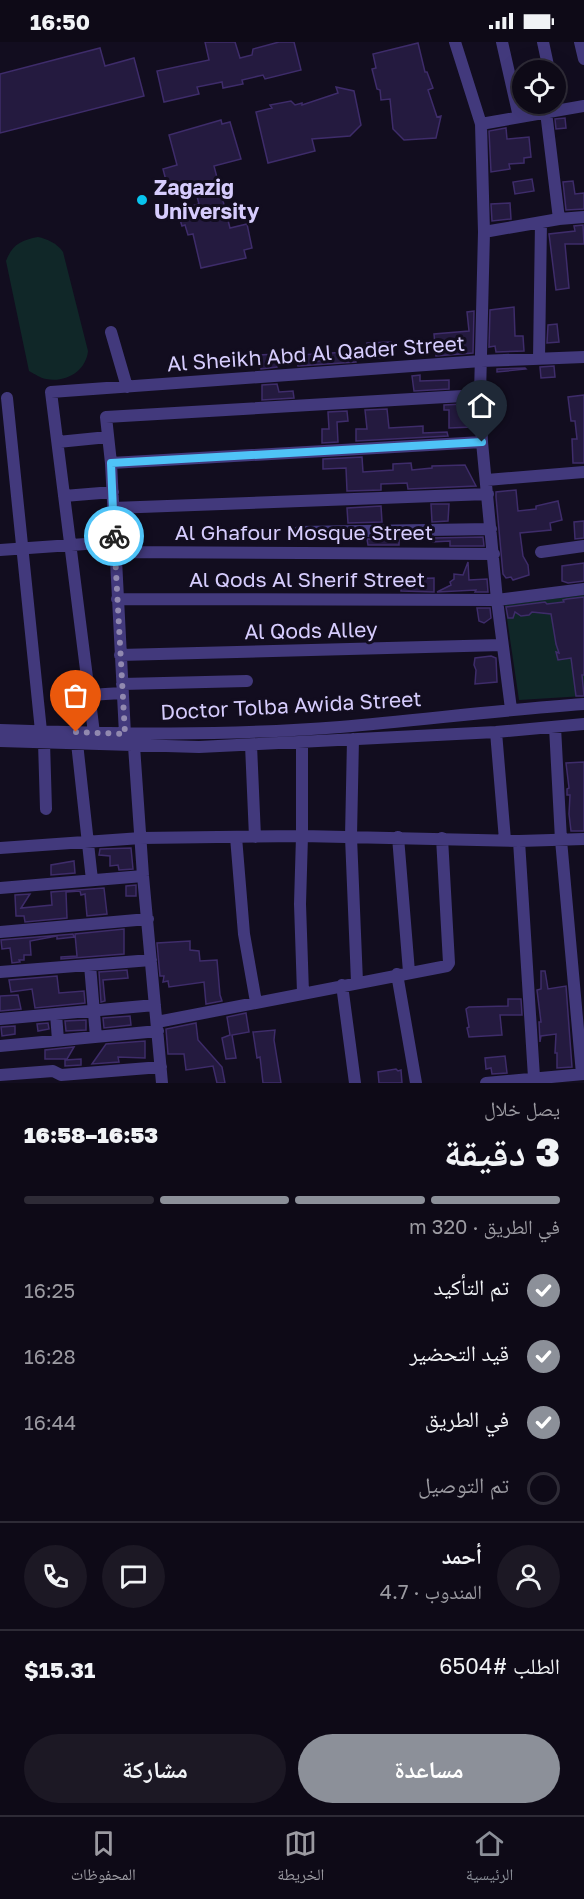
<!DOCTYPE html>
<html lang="ar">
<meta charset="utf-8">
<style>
body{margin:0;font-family:"Golos Text","Noto Naskh Arabic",sans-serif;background:#1c1824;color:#f1f3f6;direction:rtl;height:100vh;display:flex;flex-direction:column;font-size:22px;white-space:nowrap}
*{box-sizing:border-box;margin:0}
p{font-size:20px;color:#9b9aa1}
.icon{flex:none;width:33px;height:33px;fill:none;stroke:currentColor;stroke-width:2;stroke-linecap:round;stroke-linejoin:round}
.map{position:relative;height:1041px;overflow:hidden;direction:ltr}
.side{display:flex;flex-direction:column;background:#0e0a17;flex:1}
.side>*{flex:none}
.fabs{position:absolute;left:512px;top:18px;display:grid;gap:12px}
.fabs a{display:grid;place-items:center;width:54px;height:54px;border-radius:50%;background:#0e0a17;box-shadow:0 6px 24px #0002,0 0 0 2px #2e2b36;font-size:30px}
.pin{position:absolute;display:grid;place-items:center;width:51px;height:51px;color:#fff;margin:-62px -26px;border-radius:50% 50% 50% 0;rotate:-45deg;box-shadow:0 0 6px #0007}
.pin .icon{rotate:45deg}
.courier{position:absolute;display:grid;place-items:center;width:60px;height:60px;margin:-30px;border:4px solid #4fc3f7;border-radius:50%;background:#fff;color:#222;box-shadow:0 2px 8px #0007}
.summary em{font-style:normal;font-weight:800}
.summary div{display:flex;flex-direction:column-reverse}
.summary{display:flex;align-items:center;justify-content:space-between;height:102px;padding:0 24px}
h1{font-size:39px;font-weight:800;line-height:45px}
.bar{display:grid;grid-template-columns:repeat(4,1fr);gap:9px 6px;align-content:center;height:72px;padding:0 24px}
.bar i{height:8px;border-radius:4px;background:#2e2b36}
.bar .selected{background:#8c9099}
.bar p{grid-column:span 4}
.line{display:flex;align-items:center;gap:15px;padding:0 24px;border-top:2px solid #2e2b36}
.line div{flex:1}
.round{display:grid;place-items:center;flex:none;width:63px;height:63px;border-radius:32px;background:#1c1824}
ol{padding:0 24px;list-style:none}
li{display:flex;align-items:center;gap:18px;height:66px}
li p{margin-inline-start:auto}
li .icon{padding:6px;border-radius:50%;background:#8c9099;color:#fff;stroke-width:4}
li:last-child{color:#9b9aa1}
li i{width:33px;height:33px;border:3px solid #2e2b36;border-radius:50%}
.button{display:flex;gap:12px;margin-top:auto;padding:12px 24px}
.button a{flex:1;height:69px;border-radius:36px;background:#8c9099;color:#fff;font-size:24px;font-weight:800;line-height:69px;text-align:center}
.button a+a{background:#1c1824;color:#f1f3f6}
.status{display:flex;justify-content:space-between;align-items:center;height:42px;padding:0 30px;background:#0e0a17;direction:ltr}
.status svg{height:16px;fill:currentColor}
.tabs{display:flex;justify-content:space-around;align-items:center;height:84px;border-top:2px solid #2e2b36;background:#0e0a17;font-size:16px;color:#9b9aa1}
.tabs a{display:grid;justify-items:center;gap:3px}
.tabs .selected{color:#8c9099}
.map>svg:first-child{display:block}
.green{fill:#102728}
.building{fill:#241a3f;stroke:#3e2c6a;stroke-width:1.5}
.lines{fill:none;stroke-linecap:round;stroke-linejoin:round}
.minor{stroke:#42397c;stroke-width:12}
.done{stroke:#9189af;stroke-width:6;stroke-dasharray:0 10.8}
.route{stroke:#4fc3f7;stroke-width:8}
.poi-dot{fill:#08c4ee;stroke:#120d1f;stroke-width:2}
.labels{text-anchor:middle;stroke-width:6;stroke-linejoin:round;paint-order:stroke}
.poi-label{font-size:21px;font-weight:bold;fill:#d6ccfd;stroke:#120d1f;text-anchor:start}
.street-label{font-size:21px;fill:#d6ccfd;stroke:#120d1f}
</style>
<div class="status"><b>16:50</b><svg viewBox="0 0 49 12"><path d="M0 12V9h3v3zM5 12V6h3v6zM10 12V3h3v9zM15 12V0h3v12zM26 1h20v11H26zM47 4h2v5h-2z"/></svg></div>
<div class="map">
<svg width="584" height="1041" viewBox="0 0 584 1041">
<rect width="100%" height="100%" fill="#120d1f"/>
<path class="green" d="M38 195C47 197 57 201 63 210L88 309C86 329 66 341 46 337 40 336 35 332 29 329L6 219C12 203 21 198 38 195Z
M584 553V654L519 658 505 563Z"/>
<path class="building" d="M205 0H235L240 16 252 13 253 7 279 0H294L301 28 265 37 263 33 242 38 243 42 223 46 222 40 197 45 199 52 164 60 157 29 209 18Z
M418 1 425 30H427L433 46 428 48 437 75 441 74 436 96 404 98 393 87 390 57 381 58 380 48 377 47 372 27 376 26 373 12Z
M100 6 105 24 134 16 144 54 0 91V32Z
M336 45 354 49 361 83 350 94 312 97 315 109 268 121 256 70 272 66 270 63 291 59 295 63 302 61V63L338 51Z
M565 76 566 86 556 87 555 77Z
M221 78 222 82 230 80 241 117 214 124 230 186 247 182 252 206 244 208 246 216 201 226 193 192 188 193 185 183 182 184 177 168 199 162 194 143 169 150 163 127 177 123 169 93Z
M506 86 507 97 529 95 531 115 524 116V121L509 122 510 127 491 130 489 89Z
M532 137 534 149 515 152 513 140Z
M573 139 575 152 584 151V167L566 168 563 140Z
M510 161 511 177 492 179 491 162Z
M583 183 584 202H565L569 246 556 248 549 192 575 189 574 184Z
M514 265 515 294H523L524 309 496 310 495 304 489 305 490 268Z
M474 269 473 311 436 314 434 292 469 289 467 270Z
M557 282 559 300 547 301 548 283Z
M391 300 392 315 356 317V320L298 324 296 314 312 312 313 320 332 317 331 311 367 309V301Z
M276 312 277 325 261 327 260 313Z
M554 324 555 335 541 336 540 325Z
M525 326 526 327 497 330V327Z
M420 333V339L449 338V347L414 349 412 334Z
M277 342 279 350 293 349 294 356 262 358V343Z
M584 353V421H573L572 397H577L575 379H571L568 355Z
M464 362V364H472L473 385 449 386V368H444V363Z
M387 367 389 386 423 384V391L447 390 448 394 356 399V387H367L365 368Z
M347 369 348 379 337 380 338 400 322 401V387H329L328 370Z
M362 415 363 430 393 428V422L411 421 412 428 432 426V424L465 423 476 444 408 447 407 441 381 442V448L347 449 346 426 323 427V417Z
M516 448 518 469 536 467V464L558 459 562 478 550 481 551 488 520 491 523 514 528 523 529 533 513 538 511 535 506 536 503 532 496 455V450Z
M431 462H449L448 479 432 480Z
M381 464 382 480 348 481 347 466Z
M584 479V496L575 497 574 480Z
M483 495 484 504H450V499L432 500V496Z
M367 497H399V503H368Z
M468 520 469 538 487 537 488 550H475L476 548 437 550 451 543 450 540 454 537V532L463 533Z
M584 521V539L568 541 562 539V524Z
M434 536V550L401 549V537Z
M584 555V633H582L584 654H576L571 616 558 618 556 610 559 611 556 602 551 572 532 570 529 573 521 574 515 570 513 576H508L506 565 545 560 547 562 564 560 563 558 567 557Z
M477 566H490L491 576 484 581 479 579Z
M491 614 496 616 497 640 475 642 476 628 474 623 475 616Z
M584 720V789H571L569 772 570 753H567V747L569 746 566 721Z
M131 806 133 827 119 828 118 823 110 824V814L99 813 100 807Z
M74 819 75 831 51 833V823Z
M136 843V854H126V844Z
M104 846 107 872 87 874 85 852 81 853 80 849 66 850 67 876 25 880 24 874H16L15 853 30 852 21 866 52 863 51 850Z
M124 887V912L61 917V915L77 914 75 892Z
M73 892 74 895 57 897V894L30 899 31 913H24V918H19L20 920 12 921 10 906 2 907 1 898Z
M190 899V908L199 909 200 919 217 918 220 953 222 959 206 962 204 940 169 945 168 939 163 940 164 934H160L157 901Z
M127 928 128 936 103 938 105 959 101 960 99 930Z
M541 929H545L548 947 566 944 572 1025 557 1026V1011H555L556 992 541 994 540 1000 539 980H541L537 948 541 947Z
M57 934 59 951 84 949 85 961 35 966 32 947 11 950 9 938Z
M18 953 21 967 0 969V954Z
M508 957H521L522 973H500L502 993 469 995 467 986 469 985 466 967 469 965 508 964Z
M246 971 249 990 232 993 236 1016 226 1017 222 996 230 993 227 975Z
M130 974 131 983 104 986 103 976Z
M86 978V988L66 989 65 979Z
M48 981 49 987 38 989 37 982Z
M196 981 198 998 222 1025 225 1041H217L213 1024 186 1028 184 1012H168L166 987Z
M15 984V992L2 994 1 985Z
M275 988 274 998 281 1041H263L260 1015 257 1016 253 990Z
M145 999V1016L118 1015 119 1020 92 1022 106 1002Z
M74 1005 67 1017H45V1008Z
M505 1014 507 1031 492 1032 491 1026 486 1027 485 1016Z
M81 1017V1023L65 1024V1018Z
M396 1027 398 1029 401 1028 402 1041H379L378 1030Z"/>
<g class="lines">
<path class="minor" d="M455 0 481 82 484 190 480 353 482 400 497 558 511 667
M502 0 519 75
M543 0 549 28
M580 0 584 17
M546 70 559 177
M481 82 584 64
M484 190 559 177 584 175
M111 290 127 345
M539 317 541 180
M7 356 41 689
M58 400 108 395
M111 421 482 400
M487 438 584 430
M64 454 113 450
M113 466 488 452
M299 490 491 487
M0 508 114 500
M115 510 494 512
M541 510 584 504
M117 557 497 558 584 547
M120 613 502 603
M122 642 247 639
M89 653 122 651
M555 685 561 798 582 1032
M0 688C113 692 227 694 340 685 421 678 502 668 584 662
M496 690 505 798
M94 691 51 350 481 319 584 315
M125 692 111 421 106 375 480 353
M353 697 351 795 357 940
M0 699 199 705 496 690 584 682
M44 700 46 767
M302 700V794L300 862 303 951
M77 701 92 838
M251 703 255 795
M134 704 143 834 162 1041
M236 795 244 892 256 960
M398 795 409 930
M519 799 534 1035
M0 806 141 796 302 794 519 799 584 797
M0 846 143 834
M0 890 148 877
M90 923 96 995
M0 930 151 918
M397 932 416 1041
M342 943 355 1041
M56 972 58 998
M0 977 155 963
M157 980 447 924 449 921 442 796
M0 1004 158 989
M0 1033 53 1029 61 1033 161 1025
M486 1041 584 1032"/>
</g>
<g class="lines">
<path class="done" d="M76 690 125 692 114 494"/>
<path class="route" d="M114 494 111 421 482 400"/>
</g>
<circle class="poi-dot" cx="142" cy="158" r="6"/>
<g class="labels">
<g class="poi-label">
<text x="154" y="153">Zagazig<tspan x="154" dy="24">University</tspan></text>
</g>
<g class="street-label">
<text transform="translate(316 312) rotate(-4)" y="7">Al Sheikh Abd Al Qader Street</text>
<text x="304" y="498">Al Ghafour Mosque Street</text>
<text x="307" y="545">Al Qods Al Sherif Street</text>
<text transform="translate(311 589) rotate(-1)" y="7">Al Qods Alley</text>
<text transform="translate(291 664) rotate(-3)" y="7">Doctor Tolba Awida Street</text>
</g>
</g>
</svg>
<div class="fabs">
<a><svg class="icon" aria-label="locate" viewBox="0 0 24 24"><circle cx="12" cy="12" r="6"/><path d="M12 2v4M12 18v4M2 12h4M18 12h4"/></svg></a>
</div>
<div class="pin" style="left:76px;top:690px;background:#ea580c"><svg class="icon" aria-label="bag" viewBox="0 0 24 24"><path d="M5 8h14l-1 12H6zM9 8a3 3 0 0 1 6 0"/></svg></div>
<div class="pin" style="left:482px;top:400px;background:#1f2937"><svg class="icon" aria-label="home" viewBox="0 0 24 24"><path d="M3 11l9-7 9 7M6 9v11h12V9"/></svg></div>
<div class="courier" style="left:114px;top:494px"><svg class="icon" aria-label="bike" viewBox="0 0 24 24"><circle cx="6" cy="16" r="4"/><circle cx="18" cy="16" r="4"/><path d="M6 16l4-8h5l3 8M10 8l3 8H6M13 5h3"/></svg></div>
</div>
<section class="side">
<div class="summary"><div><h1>3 دقيقة</h1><p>يصل خلال</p></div><em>16:53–16:58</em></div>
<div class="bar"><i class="selected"></i><i class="selected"></i><i class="selected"></i><i></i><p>في الطريق · 320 m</p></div>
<ol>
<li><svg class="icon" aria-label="check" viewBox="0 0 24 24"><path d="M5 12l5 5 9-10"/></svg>تم التأكيد<p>16:25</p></li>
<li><svg class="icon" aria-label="check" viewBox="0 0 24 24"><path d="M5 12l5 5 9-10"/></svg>قيد التحضير<p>16:28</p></li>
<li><svg class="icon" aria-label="check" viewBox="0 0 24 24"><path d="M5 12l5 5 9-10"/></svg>في الطريق<p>16:44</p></li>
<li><i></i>تم التوصيل</li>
</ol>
<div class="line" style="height:108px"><a class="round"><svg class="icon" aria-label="person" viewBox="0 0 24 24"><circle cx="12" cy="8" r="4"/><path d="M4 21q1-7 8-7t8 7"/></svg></a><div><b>أحمد</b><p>المندوب · 4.7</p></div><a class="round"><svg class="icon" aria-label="chat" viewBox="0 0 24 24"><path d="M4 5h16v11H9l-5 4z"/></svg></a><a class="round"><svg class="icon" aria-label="phone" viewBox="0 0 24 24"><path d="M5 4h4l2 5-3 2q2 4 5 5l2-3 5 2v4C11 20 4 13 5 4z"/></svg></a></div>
<div class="line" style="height:78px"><div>الطلب #6504</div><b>$15.31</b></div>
<div class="button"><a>مساعدة</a><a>مشاركة</a></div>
</section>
<nav class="tabs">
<a class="selected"><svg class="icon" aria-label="home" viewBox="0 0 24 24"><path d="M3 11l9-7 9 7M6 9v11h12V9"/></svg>الرئيسية</a>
<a><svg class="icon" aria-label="map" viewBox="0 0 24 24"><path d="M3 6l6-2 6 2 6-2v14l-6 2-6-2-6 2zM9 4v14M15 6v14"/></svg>الخريطة</a>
<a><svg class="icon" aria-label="saved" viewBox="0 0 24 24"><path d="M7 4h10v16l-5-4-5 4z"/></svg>المحفوظات</a>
</nav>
